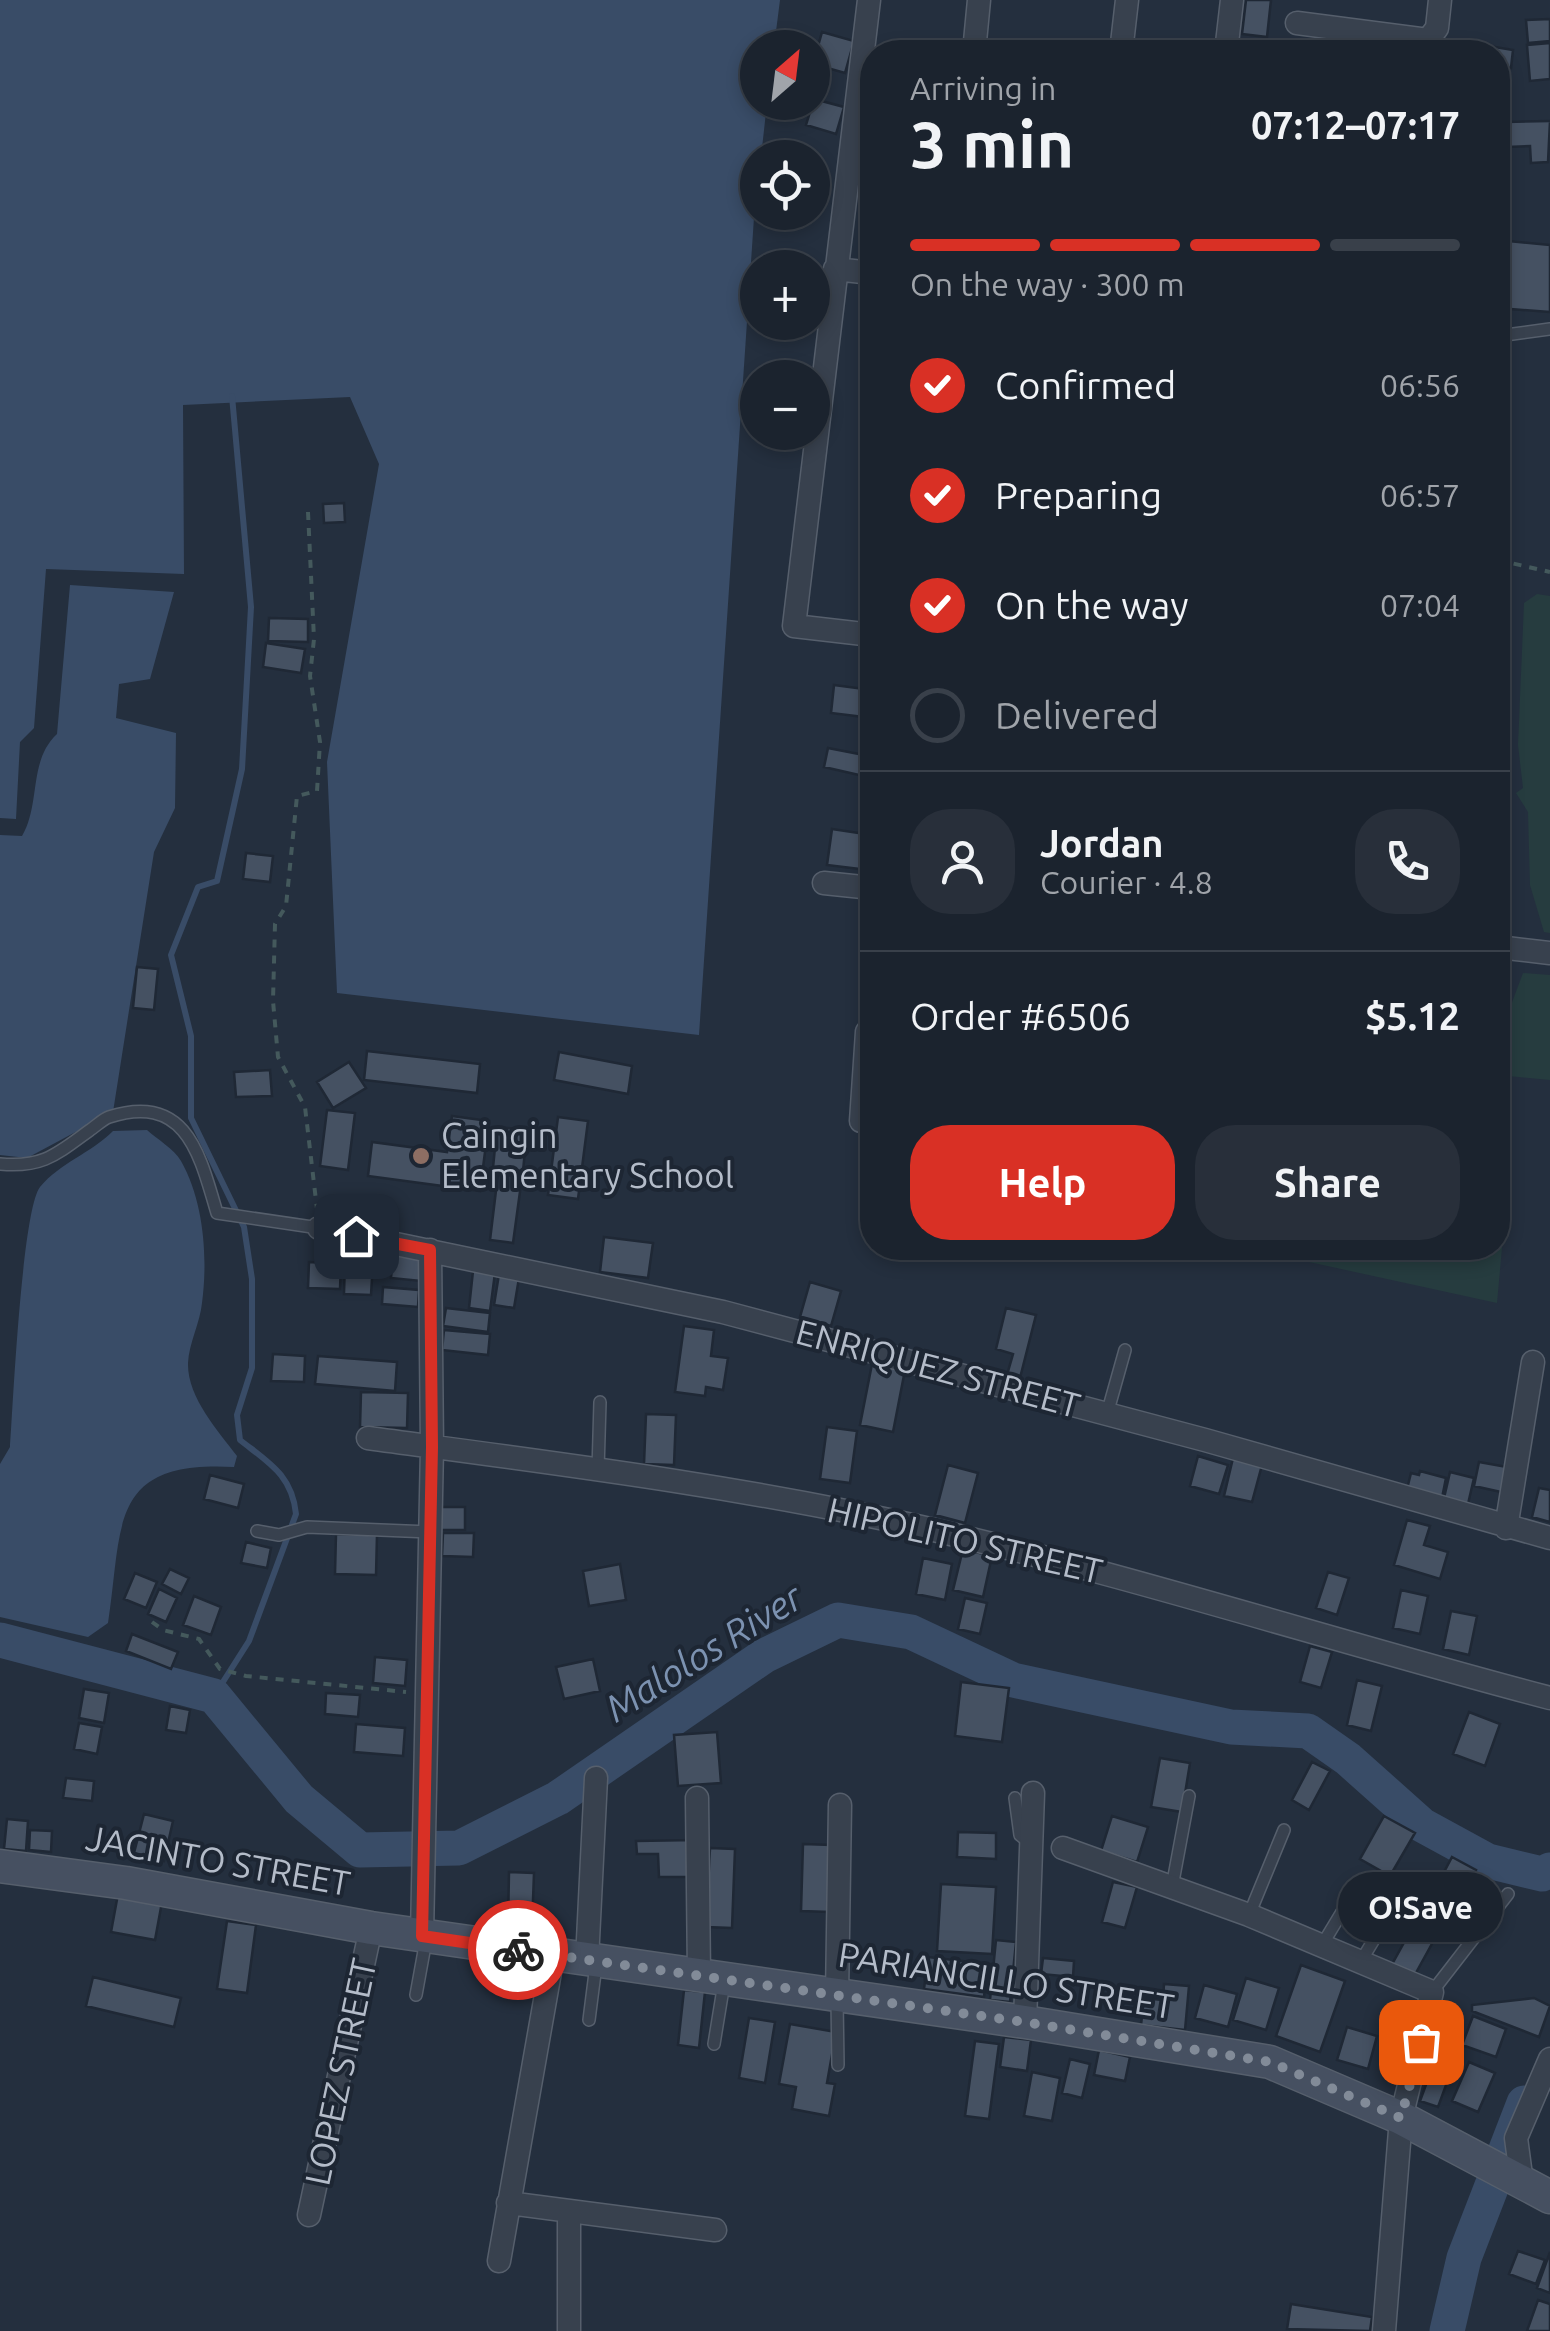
<!DOCTYPE html>
<meta charset="utf-8">
<style>
body{margin:0;font-family:Ubuntu,sans-serif;background:#282f3a;color:#f1f3f6;height:100vh;display:flex;flex-direction:column;font-size:38px;white-space:nowrap}
*{box-sizing:border-box;margin:0}
p{font-size:32px;color:#a0a4aa}
.icon{flex:none;width:55px;height:55px;fill:none;stroke:currentColor;stroke-width:2;stroke-linecap:round;stroke-linejoin:round}
.map{position:relative;flex:1;overflow:hidden}
.sheet{position:absolute;left:860px;top:40px;width:650px;height:1220px;display:flex;flex-direction:column;background:#1b232e;border-radius:40px;box-shadow:0 5px 15px #0003,0 0 0 2px #39404a}
.sheet>*{flex:none}
.needle{width:65px;rotate:28deg}
.fabs{position:absolute;left:740px;top:30px;display:grid;gap:20px}
.fabs a{display:grid;place-items:center;width:90px;height:90px;border-radius:50%;background:#1b232e;box-shadow:0 5px 15px #0003,0 0 0 2px #39404a;font-size:50px}
.pin{position:absolute;display:grid;place-items:center;width:85px;height:85px;color:#fff;margin:-42px;border-radius:20px;box-shadow:0 5px 15px #0006}
.courier{position:absolute;display:grid;place-items:center;width:100px;height:100px;margin:-50px;border:8px solid #d93025;border-radius:50%;background:#fff;color:#222;box-shadow:0 2px 12px #0007}
.bubble{position:absolute;height:70px;border-radius:35px;background:#1b232e;box-shadow:0 5px 15px #0003,0 0 0 2px #39404a;font-size:32px;font-weight:700;line-height:70px;text-align:center}
.headline em{font-style:normal;font-weight:700}
.headline div{display:flex;flex-direction:column-reverse}
.headline{display:flex;align-items:center;justify-content:space-between;height:170px;padding:0 50px}
h1{font-size:65px;font-weight:700;line-height:75px}
.bar{display:grid;grid-template-columns:repeat(4,1fr);gap:15px 10px;align-content:center;height:120px;padding:0 50px}
.bar i{height:12px;border-radius:8px;background:#39404a}
.bar .selected{background:#d93025}
.bar p{grid-column:span 4}
.line{display:flex;align-items:center;gap:25px;padding:0 50px;border-top:2px solid #39404a}
.line div{flex:1}
.round{display:grid;place-items:center;flex:none;width:105px;height:105px;border-radius:40px;background:#282f3a}
ol{padding:0 50px;list-style:none}
li{display:flex;align-items:center;gap:30px;height:110px}
li p{margin-inline-start:auto}
li .icon{padding:10px;border-radius:50%;background:#d93025;color:#fff;stroke-width:4}
li:last-child{color:#a0a4aa}
li i{width:55px;height:55px;border:5px solid #39404a;border-radius:50%}
.button{display:flex;gap:20px;margin-top:auto;padding:20px 50px}
.button a{flex:1;height:115px;border-radius:40px;background:#d93025;color:#fff;font-size:40px;font-weight:700;line-height:115px;text-align:center}
.button a+a{background:#282f3a;color:#f1f3f6}
.map>svg:first-child{display:block}
.green{fill:#263c3f}
.water{fill:#394c67}
.lines{fill:none;stroke-linecap:round;stroke-linejoin:round}
.stream{stroke:#394c67;stroke-width:6}
.river{stroke:#394c67;stroke-width:35}
.building{fill:#455162;stroke:#1f2835;stroke-width:2.5}
.service-casing{stroke:#565f6c;stroke-width:14}
.minor-casing{stroke:#565f6c;stroke-width:25}
.secondary-casing{stroke:#565f6c;stroke-width:35}
.path{stroke:#44595c;stroke-width:4;stroke-dasharray:8 8;stroke-linecap:butt}
.service{stroke:#38414e;stroke-width:11}
.minor{stroke:#38414e;stroke-width:22}
.secondary{stroke:#465061;stroke-width:32}
.done{stroke:#828b98;stroke-width:10;stroke-dasharray:0 18}
.route{stroke:#d93025;stroke-width:12}
.education-dot{fill:#8d6e63;stroke:#1d2633;stroke-width:4}
.labels{text-anchor:middle;stroke-width:8;stroke-linejoin:round;paint-order:stroke}
.poi-label{font-size:35px;fill:#b4bcc9;stroke:#1d2633;text-anchor:start}
.street-label{font-size:35px;fill:#b4bcc9;stroke:#1d2633}
.water-label{font-size:38px;font-style:italic;fill:#7c92b1;stroke:#1d2633}
</style>
<div class="map">
<svg width="1550" height="2331" viewBox="0 0 1550 2331">
<rect width="100%" height="100%" fill="#242f3e"/>
<path class="green" d="M1537 594 1550 596V933L1544 932 1530 885 1528 812 1516 793 1523 788 1518 745 1524 603Z
M1523 973 1550 975V1080L1508 1076V1013Z
M1498 1236 1503 1237 1497 1303 1245 1248H1498Z"/>
<path class="water" d="M0 0H780L774 47 758 48V102L767 103 761 157 758 158 699 1035 337 993 327 762 379 464 350 397 183 405 184 574 46 569 34 728 20 742 16 819 0 818Z
M70 585 174 592 150 679 119 684 116 718 176 733 175 808 154 852 113 1112 27 1158 0 1155V835L22 836C41 804 28 761 57 734Z
M147 1130C157 1139 174 1149 181 1161 204 1202 208 1257 202 1303 200 1323 189 1343 188 1363 187 1397 218 1431 237 1456L234 1467C108 1460 123 1525 108 1623L88 1637 0 1617V1464L10 1447C13 1405 22 1211 40 1187 60 1163 91 1153 113 1131Z"/>
<g class="lines">
<path class="stream" d="M214 1696 249 1641 296 1514C292 1475 269 1463 240 1440L237 1415 252 1368V1279L244 1227 191 1118V1036L171 955 198 887 217 881 242 769 251 607 232 396"/>
<path class="river" d="M0 1640 214 1696 299 1799 360 1850 459 1848 558 1798 764 1656 838 1620 911 1632 1013 1680 1231 1727 1308 1731 1348 1759 1422 1825 1488 1861 1542 1874 1550 1870
M1447 2331 1464 2258 1524 2103"/>
</g>
<path class="building" d="M1246 0H1271L1267 37 1242 34Z
M1550 19V41L1528 43 1526 20Z
M822 32 854 41 845 73 813 64Z
M1550 43V79L1530 81 1527 45Z
M1483 45 1513 50 1511 68 1498 66V52H1482Z
M814 99 844 107 836 134 806 125Z
M1550 121 1548 162 1531 163 1530 146 1507 147 1506 122Z
M1498 240 1550 245V312L1498 308Z
M344 503 345 522 324 523 323 504Z
M269 618 308 619V642L268 641Z
M266 643 305 649 301 673 263 667Z
M834 685 872 690V718L831 713Z
M828 748 864 755 859 775 824 767Z
M832 829 872 835 868 870 827 865Z
M246 853 273 856 270 882 243 879Z
M137 967 158 969 154 1010 133 1008Z
M367 1051 480 1064 477 1093 364 1080Z
M559 1052 632 1066 628 1094 554 1080Z
M349 1062 366 1088 333 1108 317 1082Z
M270 1070 272 1096 236 1097 234 1072Z
M327 1110 355 1113 348 1170 320 1166Z
M452 1116 489 1121 480 1191 368 1176 372 1142 447 1152Z
M558 1117 588 1121 578 1199 548 1195Z
M497 1127 527 1130 523 1171 493 1168Z
M498 1174 522 1177 513 1243 490 1240Z
M604 1237 653 1243 648 1278 600 1272Z
M393 1254 424 1257 421 1281 391 1278Z
M345 1260 373 1262 371 1295 344 1294Z
M309 1262 341 1264 340 1289 308 1288Z
M473 1271 495 1273 490 1311 469 1308Z
M499 1274 519 1278 514 1308 494 1305Z
M810 1282 841 1291 831 1326 800 1317Z
M383 1287 419 1290 418 1307 382 1304Z
M446 1308 490 1313 488 1332 443 1326Z
M1006 1308 1036 1315 1020 1378 1007 1375 1013 1354 996 1349Z
M684 1326 714 1330 711 1356 728 1358 723 1390 706 1387 705 1396 675 1392Z
M444 1330 490 1334 488 1355 442 1350Z
M273 1354 305 1356 304 1382 271 1381Z
M318 1356 397 1362 395 1391 315 1384Z
M872 1364 905 1370 893 1432 860 1425Z
M361 1392 408 1393 407 1428 360 1427Z
M646 1414 676 1415 674 1465 644 1464Z
M827 1427 857 1431 850 1483 820 1479Z
M1198 1456 1228 1465 1219 1494 1190 1486Z
M1233 1458 1262 1465 1252 1502 1224 1496Z
M1479 1462 1507 1467 1501 1492 1474 1486Z
M948 1465 978 1473 965 1523 935 1515Z
M1420 1471 1446 1478 1442 1498 1407 1489 1411 1473 1419 1475Z
M1450 1472 1474 1478 1468 1504 1444 1498Z
M210 1475 244 1484 238 1508 204 1499Z
M1539 1488 1550 1490V1522L1532 1517Z
M441 1507H465V1530H441Z
M1407 1520 1430 1526 1424 1545 1448 1552 1440 1579 1394 1565Z
M443 1533H474L473 1557 442 1556Z
M336 1534 377 1535 376 1575 335 1574Z
M246 1542 271 1548 267 1568 241 1563Z
M963 1549 992 1556 983 1597 953 1590Z
M923 1558 952 1564 945 1600 916 1594Z
M620 1564 626 1600 589 1606 583 1571Z
M170 1569 189 1578 181 1594 162 1584Z
M1328 1572 1349 1578 1337 1615 1316 1608Z
M135 1573 157 1582 146 1608 124 1599Z
M159 1589 177 1598 166 1622 148 1614Z
M1401 1590 1428 1596 1420 1634 1393 1628Z
M194 1596 221 1607 211 1635 183 1625Z
M965 1598 987 1603 980 1634 958 1629Z
M1451 1611 1477 1616 1469 1655 1443 1649Z
M132 1634 178 1652 171 1669 126 1651Z
M1310 1646 1332 1652 1321 1688 1300 1682Z
M375 1657 407 1660 405 1686 373 1683Z
M593 1659 600 1691 564 1699 556 1667Z
M1357 1680 1382 1686 1371 1731 1347 1725Z
M961 1682 1009 1688 1002 1742 955 1736Z
M84 1689 109 1693 104 1723 79 1718Z
M326 1693 360 1695 358 1717 325 1714Z
M170 1706 190 1710 186 1733 166 1730Z
M1469 1712 1500 1724 1485 1766 1453 1754Z
M79 1723 102 1727 97 1754 74 1749Z
M356 1724 405 1728 403 1756 354 1752Z
M717 1732 721 1783 678 1786 674 1735Z
M1160 1758 1190 1763 1182 1812 1151 1807Z
M1312 1762 1330 1771 1309 1810 1292 1800Z
M66 1778 94 1781 92 1801 63 1798Z
M144 1814 173 1821 164 1861 134 1853Z
M1112 1816 1148 1827 1137 1862 1101 1851Z
M1384 1816 1415 1833 1390 1876 1360 1859Z
M7 1819 28 1821 26 1851 4 1849Z
M30 1830 52 1831 51 1852 29 1850Z
M958 1832 996 1833V1859L957 1857Z
M695 1840V1877H659L658 1854H637L636 1841Z
M803 1844 832 1845 830 1912 801 1911Z
M710 1848 735 1849 732 1928 706 1927Z
M1452 1857 1476 1870 1449 1921 1425 1908Z
M509 1872 534 1873 532 1927 508 1926Z
M1413 1878 1431 1888 1411 1926 1392 1916Z
M1113 1882 1137 1887 1125 1928 1102 1922Z
M941 1884 996 1887 992 1954 937 1951Z
M118 1894 162 1902 155 1940 111 1932Z
M1417 1919 1439 1931 1412 1980 1390 1968Z
M227 1921 256 1925 247 1993 217 1989Z
M996 1940 1016 1942 1010 2002 990 2000Z
M928 1957 988 1964 984 1997 924 1989Z
M1043 1958 1074 1961 1073 1977 1041 1974Z
M1301 1965 1345 1981 1320 2052 1276 2036Z
M93 1977 181 1998 174 2027 86 2006Z
M1246 1978 1279 1988 1266 2030 1233 2020Z
M1164 1984 1189 1986 1185 2030 1141 2025 1144 1998 1163 2000Z
M1204 1985 1237 1994 1228 2027 1195 2018Z
M684 1990 705 1992 699 2048 678 2045Z
M1534 1998 1550 2006 1539 2037 1472 2011V2005Z
M1473 2016 1506 2029 1496 2057 1462 2045Z
M749 2018 775 2022 765 2083 739 2078Z
M790 2024 836 2032 827 2083 835 2084 829 2116 792 2109 796 2087 779 2084Z
M1347 2027 1377 2036 1368 2069 1337 2060Z
M1004 2037 1031 2040 1027 2071 1000 2067Z
M975 2041 999 2044 989 2119 965 2116Z
M1099 2050 1130 2057 1125 2081 1094 2075Z
M1438 2052 1456 2058 1438 2107 1420 2101Z
M1070 2059 1090 2064 1082 2098 1062 2093Z
M1469 2062 1495 2073 1478 2112 1452 2101Z
M1032 2072 1060 2078 1052 2121 1024 2116Z
M1518 2251 1545 2260 1536 2284 1509 2274Z
M1550 2252V2293L1537 2288Z
M1538 2300 1550 2304V2331H1527Z
M1291 2304 1372 2317 1370 2331 1287 2329Z"/>
<g class="lines">
<defs>
<path id="service" d="M1498 336 1550 329
M0 1164C43 1168 57 1154 90 1130 96 1126 103 1119 109 1117 187 1092 200 1156 217 1213L319 1228
M1107 1414 1125 1350
M598 1470 600 1402
M257 1531 279 1535 307 1527 430 1532
M1015 1798 1020 1835 1030 1843
M1172 1887 1189 1796
M1249 1915 1284 1830
M1322 1945 1354 1892
M1361 1961 1387 1918
M1432 1992 1508 1894
M416 1995 426 1940
M837 2000 838 2065
M589 2020 596 1965
M714 2044 724 1983"/>
<path id="minor" d="M869 0 794 626 872 635
M1297 23 1428 40 1437 28 1440 0
M974 52 979 0
M1121 52 1127 0
M1226 52 1232 0
M835 269 872 273
M824 883 872 888
M1498 947 1550 953
M872 1033 867 1032 861 1121 872 1123
M319 1228 723 1312 1205 1440 1550 1538
M368 1438C553 1463 740 1486 921 1527 1133 1576 1340 1643 1550 1698
M1506 1528 1533 1362
M697 1798 699 1976
M1063 1848 1249 1915 1432 1992 1401 2118 1384 2331
M422 1935 432 1447 430 1250
M587 1960 596 1778
M837 1996 840 1805
M1025 2022 1033 1793
M1522 2183 1516 2138 1550 2059
M508 2203 715 2230
M309 2215 371 1928
M499 2261 553 1955
M569 2331V2211"/>
<path id="secondary" d="M0 1866 126 1883 371 1928 1025 2022 1270 2062 1401 2118 1550 2197"/>
</defs>
<use href="#service" class="service-casing"/>
<use href="#minor" class="minor-casing"/>
<use href="#secondary" class="secondary-casing"/>
<path class="path" d="M308 512 314 639 310 676 320 742 317 791 297 796 286 906 275 924 273 1001 278 1057 305 1107 317 1209
M1498 560 1550 572
M152 1622 163 1630 199 1639 220 1669 246 1676 406 1692"/>
<use href="#service" class="service"/>
<use href="#minor" class="minor"/>
<use href="#secondary" class="secondary"/>
</g>
<g class="lines">
<path class="done" d="M518 1950 1024 2022 1270 2062 1401 2118 1421 2042"/>
<path class="route" d="M356 1236 430 1250 432 1447 422 1936 518 1950"/>
</g>
<circle class="education-dot" cx="421" cy="1156" r="10"/>
<g class="labels">
<g class="poi-label">
<text x="441" y="1148">Caingin<tspan x="441" dy="40">Elementary School</tspan></text>
</g>
<g class="street-label">
<text transform="translate(938 1369) rotate(15)" y="12">ENRIQUEZ STREET</text>
<text transform="translate(965 1541) rotate(13)" y="12">HIPOLITO STREET</text>
<text transform="translate(218 1861) rotate(10)" y="12">JACINTO STREET</text>
<text transform="translate(1006 1981) rotate(9)" y="12">PARIANCILLO STREET</text>
<text transform="translate(341 2072) rotate(-78)" y="12">LOPEZ STREET</text>
</g>
<g class="water-label">
<text transform="translate(704 1653) rotate(-32)" y="13">Malolos River</text>
</g>
</g>
</svg>
<div class="fabs">
<a><svg class="needle" viewBox="-14 -14 28 28"><path d="M0-13l5 13h-10z" fill="#e53935"/><path d="M0 13l5-13h-10z" fill="#a0a4aa"/></svg></a>
<a><svg class="icon" aria-label="locate" viewBox="0 0 24 24"><circle cx="12" cy="12" r="6"/><path d="M12 2v4M12 18v4M2 12h4M18 12h4"/></svg></a>
<a>+</a>
<a>−</a>
</div>
<div class="pin" style="left:1421px;top:2042px;background:#ea580c"><svg class="icon" aria-label="bag" viewBox="0 0 24 24"><path d="M5 8h14l-1 12H6zM9 8a3 3 0 0 1 6 0"/></svg></div>
<div class="pin" style="left:356px;top:1236px;background:#1f2937"><svg class="icon" aria-label="home" viewBox="0 0 24 24"><path d="M3 11l9-7 9 7M6 9v11h12V9"/></svg></div>
<div class="courier" style="left:518px;top:1950px"><svg class="icon" aria-label="bike" viewBox="0 0 24 24"><circle cx="6" cy="16" r="4"/><circle cx="18" cy="16" r="4"/><path d="M6 16l4-8h5l3 8M10 8l3 8H6M13 5h3"/></svg></div>
<div class="bubble" style="left:1338px;top:1872px;width:165px">O!Save</div>
<section class="sheet">
<div class="headline"><div><h1>3 min</h1><p>Arriving in</p></div><em>07:12–07:17</em></div>
<div class="bar"><i class="selected"></i><i class="selected"></i><i class="selected"></i><i></i><p>On the way · 300 m</p></div>
<ol>
<li><svg class="icon" aria-label="check" viewBox="0 0 24 24"><path d="M5 12l5 5 9-10"/></svg>Confirmed<p>06:56</p></li>
<li><svg class="icon" aria-label="check" viewBox="0 0 24 24"><path d="M5 12l5 5 9-10"/></svg>Preparing<p>06:57</p></li>
<li><svg class="icon" aria-label="check" viewBox="0 0 24 24"><path d="M5 12l5 5 9-10"/></svg>On the way<p>07:04</p></li>
<li><i></i>Delivered</li>
</ol>
<div class="line" style="height:180px"><a class="round"><svg class="icon" aria-label="person" viewBox="0 0 24 24"><circle cx="12" cy="8" r="4"/><path d="M4 21q1-7 8-7t8 7"/></svg></a><div><b>Jordan</b><p>Courier · 4.8</p></div><a class="round"><svg class="icon" aria-label="phone" viewBox="0 0 24 24"><path d="M5 4h4l2 5-3 2q2 4 5 5l2-3 5 2v4C11 20 4 13 5 4z"/></svg></a></div>
<div class="line" style="height:130px"><div>Order #6506</div><b>$5.12</b></div>
<div class="button"><a>Help</a><a>Share</a></div>
</section>
</div>
